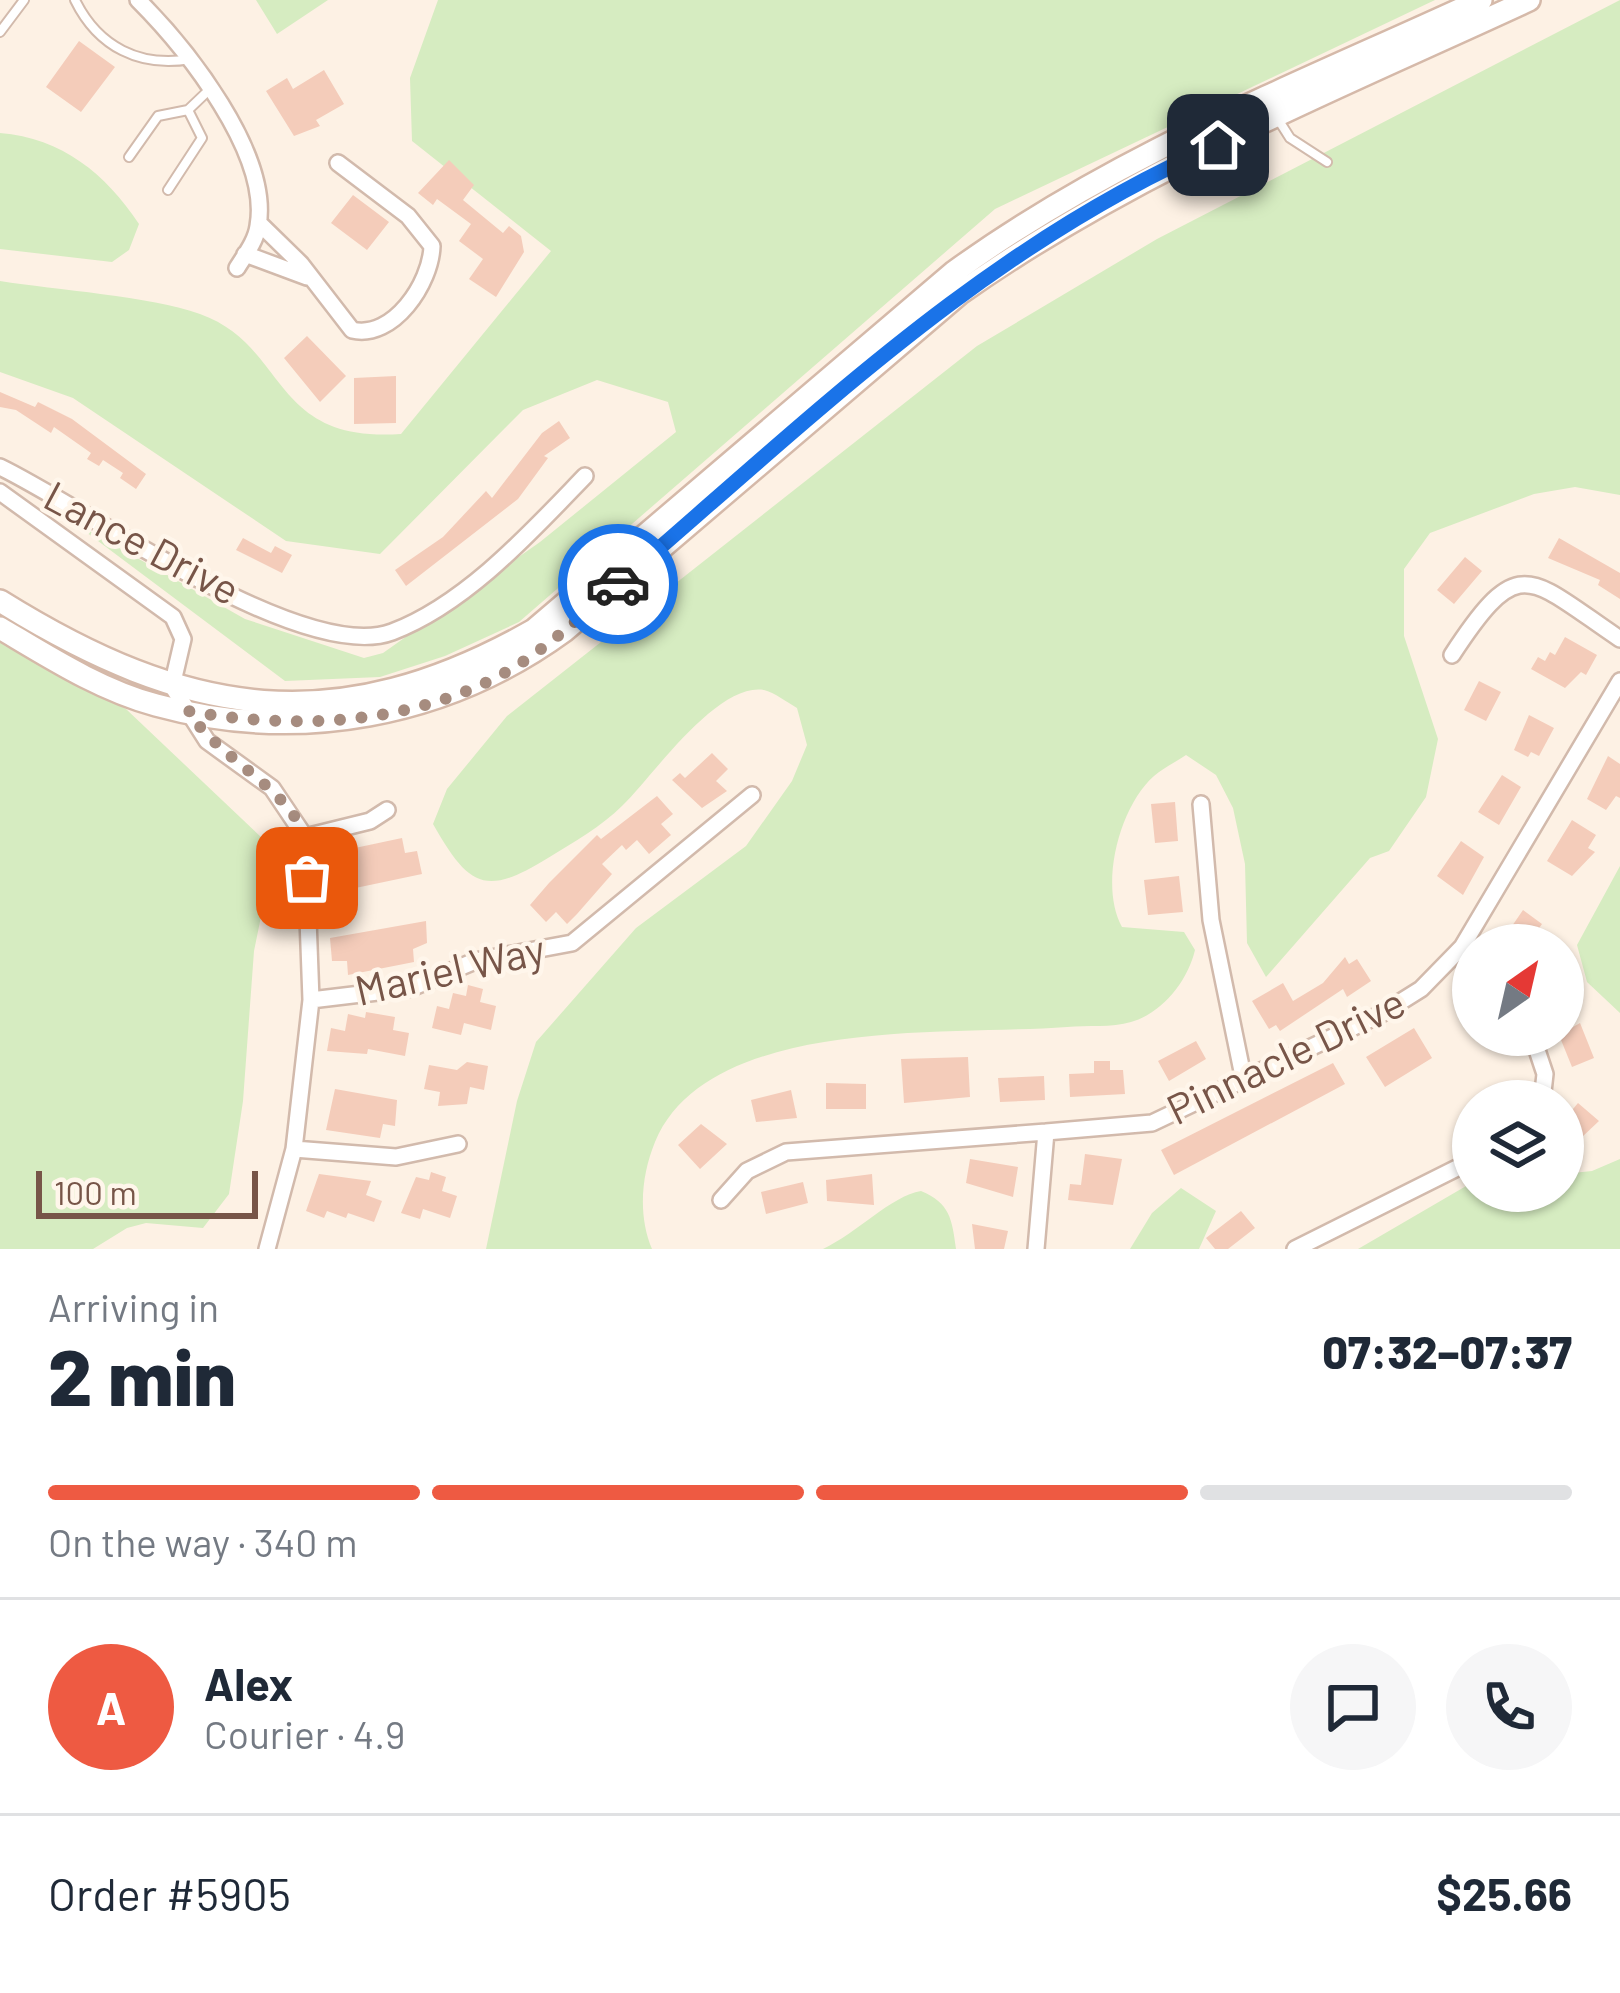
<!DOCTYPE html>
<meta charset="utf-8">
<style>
body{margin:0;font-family:Barlow,sans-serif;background:#f6f6f7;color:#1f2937;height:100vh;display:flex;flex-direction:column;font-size:45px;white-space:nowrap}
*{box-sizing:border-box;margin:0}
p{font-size:39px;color:#747a83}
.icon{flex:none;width:66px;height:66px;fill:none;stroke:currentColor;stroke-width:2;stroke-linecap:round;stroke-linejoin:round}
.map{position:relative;height:1249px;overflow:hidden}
.sheet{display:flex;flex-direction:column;background:#fff;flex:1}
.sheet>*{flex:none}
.needle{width:78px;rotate:34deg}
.controls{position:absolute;left:1452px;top:924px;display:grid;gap:24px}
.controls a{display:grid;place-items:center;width:132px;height:132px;border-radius:50%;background:#fff;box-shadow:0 3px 9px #0004;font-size:60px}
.scale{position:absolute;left:36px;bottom:30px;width:222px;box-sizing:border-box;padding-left:12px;border:6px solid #775548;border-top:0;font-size:33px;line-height:42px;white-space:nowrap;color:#775548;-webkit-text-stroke:9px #fff6eb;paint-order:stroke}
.pin{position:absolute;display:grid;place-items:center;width:102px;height:102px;color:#fff;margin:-51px;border-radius:24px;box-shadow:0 6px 18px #0006}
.courier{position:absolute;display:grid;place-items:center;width:120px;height:120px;margin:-60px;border:9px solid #1a73e8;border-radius:50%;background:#fff;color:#222;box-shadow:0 3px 15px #0007}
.head em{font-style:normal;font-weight:800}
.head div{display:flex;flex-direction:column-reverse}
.head{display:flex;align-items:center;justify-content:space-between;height:204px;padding:0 48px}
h1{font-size:78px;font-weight:800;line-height:90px}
.bar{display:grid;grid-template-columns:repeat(4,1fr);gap:18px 12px;align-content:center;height:144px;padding:0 48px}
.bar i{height:15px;border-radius:9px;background:#e0e1e3}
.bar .active{background:#ee5a42}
.bar p{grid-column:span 4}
.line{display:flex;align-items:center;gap:30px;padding:0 48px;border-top:3px solid #e0e1e3}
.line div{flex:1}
.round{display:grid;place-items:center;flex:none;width:126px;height:126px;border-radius:63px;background:#f6f6f7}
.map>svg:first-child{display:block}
.green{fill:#d6ecc1}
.building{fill:#f4ccba}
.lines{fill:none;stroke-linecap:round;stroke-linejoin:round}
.service-casing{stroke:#d2baac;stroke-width:12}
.minor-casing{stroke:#d2baac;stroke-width:20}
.secondary-casing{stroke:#d5b9a9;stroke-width:26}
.service{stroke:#fff;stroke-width:8}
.minor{stroke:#fff;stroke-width:15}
.secondary{stroke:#fff;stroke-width:21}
.done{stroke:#a68c7f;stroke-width:12;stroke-dasharray:0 21.6}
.route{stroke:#1a73e8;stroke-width:15}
.labels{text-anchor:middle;stroke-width:9;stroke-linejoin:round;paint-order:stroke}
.street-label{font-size:42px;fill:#775548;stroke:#fff6eb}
</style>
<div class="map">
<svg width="1620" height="1249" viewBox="0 0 1620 1249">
<rect width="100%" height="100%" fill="#fdf1e4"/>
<path class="green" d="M256 0H328L277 34Z
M438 0H1435L995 209 519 622 445 656 380 677 285 681 70 520 245 619 364 658 383 653 540 542 676 432 668 402 597 380 523 410 380 554 286 541 73 398 0 372V281C56 290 150 296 200 314 289 346 269 443 401 434L551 251 412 141 410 78Z
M1620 0V495L1575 487 1534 494 1430 533 1404 569V636L1438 739 1426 797 1389 851 1370 858 1266 977 1247 943 1245 864 1233 808 1216 775 1186 755C1176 762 1163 768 1154 776 1119 807 1099 886 1122 927L1184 932 1195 950C1188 980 1163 1013 1131 1022 1112 1028 1087 1025 1067 1027 953 1036 708 1014 655 1142 641 1176 638 1216 652 1249H486L517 1101 536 1042 636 928 746 846 792 781 807 745 797 708C788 703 774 692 764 690 717 682 652 777 623 805 601 827 574 842 548 858 485 897 469 887 433 824L447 789 507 716 977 346 1157 239Z
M0 133C62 138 106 174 139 224L129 250 112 262 0 249Z
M0 642 126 709 262 838 265 897 254 951 243 1101 229 1194 203 1228 146 1223 127 1228 93 1249H0Z
M1620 866V1013L1587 982 1577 945Z
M1620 1159V1249H1358L1473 1182V1191H1563V1174L1592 1171Z
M1181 1188 1216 1211 1199 1249H1130L1152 1213Z
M921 1191C950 1203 952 1219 956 1249H823C857 1233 891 1196 921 1191Z"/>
<path class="building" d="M79 41 115 67 81 112 46 87Z
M324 70 344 104 316 120 320 126 294 136 266 91 287 78 293 89Z
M449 160 474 185 463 200 503 233 509 226 521 236 524 252 496 297 469 279 483 259 459 241 471 224 437 199 433 205 418 193Z
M353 195 389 222 367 250 331 223Z
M307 336 346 376 320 402 284 358Z
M396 376V423L354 424V378Z
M0 392 35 407 38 402 72 419 146 474 136 489 120 478 123 473 103 460 99 466 87 459 91 453 54 427 51 433 16 410 0 407Z
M559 421 570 438 544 456 548 458 518 499 406 586 395 570 443 537 486 491 492 498 542 433Z
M243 538 271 553 275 546 292 555 282 573 236 550Z
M1559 538 1620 573V599L1598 585 1600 580 1548 558Z
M1465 557 1482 571 1454 604 1437 590Z
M1565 637 1597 655 1586 675 1581 672 1565 688 1531 669 1538 657 1545 661 1550 652 1555 655Z
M1479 681 1501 692 1486 721 1464 710Z
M1529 715 1554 728 1539 756 1531 752 1528 757 1514 750Z
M712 753 728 769 716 781 727 791 702 808 672 780 680 773 685 778Z
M1608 756 1620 764V798L1616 796 1606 810 1587 799Z
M1502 775 1521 787 1499 825 1478 812Z
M657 796 673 814 661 824 671 835 649 854 637 840 626 850 622 845 602 864 612 874 577 914 567 924 556 912 546 922 530 905 549 883 597 835 601 839Z
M1175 802 1178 841 1155 843 1151 804Z
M1572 820 1596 835 1588 848 1595 852 1572 876 1547 861Z
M402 838 405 853 417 851 422 874 327 894 322 870 339 867 336 852Z
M1461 841 1484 857 1463 895 1437 876Z
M1179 876 1183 912 1148 915 1144 880Z
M1523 910 1542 924 1527 945H1499Z
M426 921 427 943 413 949 414 962 348 975 347 961H332L330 938Z
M1345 957 1349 964 1357 959 1371 981 1347 997 1343 989 1280 1031 1276 1025 1269 1029 1252 1001 1283 983 1293 1001 1323 983Z
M468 985 483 989 480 1002 496 1006 491 1030 464 1023 461 1035 432 1028 437 1006 449 1009 453 993 466 996Z
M366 1012 395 1017 393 1030 409 1033 405 1056 368 1049 367 1054 327 1051 331 1028 345 1031 348 1014 365 1018Z
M1580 1023 1594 1058 1572 1067 1559 1035Z
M1414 1028 1432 1058 1385 1087 1366 1057Z
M1196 1041 1206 1059 1169 1081 1158 1061Z
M968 1057 970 1097 904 1103 901 1059Z
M1094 1061H1110V1070H1123L1125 1094 1070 1097 1069 1074 1094 1073Z
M467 1062 488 1066 484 1090 470 1087 467 1104 438 1106 440 1092 424 1089 429 1065 457 1070Z
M1333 1063 1345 1084 1174 1175 1161 1150Z
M1044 1076 1045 1100 1000 1102 998 1078Z
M826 1083 866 1084V1109H826Z
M335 1089 397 1100 395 1126 383 1124 380 1138 326 1130Z
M791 1090 797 1118 756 1122 751 1100Z
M1578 1103 1599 1121 1563 1155V1121Z
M701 1124 727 1144 700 1169 678 1145Z
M1085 1154 1122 1159 1113 1205 1068 1200 1070 1184 1081 1185Z
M970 1159 1018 1167 1013 1197 966 1183Z
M431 1172 446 1177 442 1191 457 1196 450 1218 423 1209 420 1219 401 1213 416 1177 429 1180Z
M319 1174 371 1181 366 1195 382 1201 374 1222 348 1213 346 1218 327 1211 324 1218 306 1211Z
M872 1174 874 1205 827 1201 826 1180Z
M803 1182 808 1203 766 1214 761 1192Z
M1241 1211 1255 1228 1228 1249H1215L1206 1238Z
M972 1224 1008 1231 1004 1249H975Z"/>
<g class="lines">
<defs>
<path id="service" d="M75 0C98 47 140 68 191 59
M0 32 24 0
M1276 116 1290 138 1327 162
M129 157 158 116 188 110 210 89
M168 190 202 138 188 110"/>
<path id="minor" d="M138 0C186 48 271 154 258 226 256 241 245 255 237 268
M259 223 301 264 352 330C393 340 431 283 432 246L408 216 338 163
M245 254 307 277
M0 467C84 507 303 665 392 632 466 604 531 532 585 476
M0 492 173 617 183 639 172 686 207 741 272 788 305 837 311 1000 294 1149 267 1249
M1452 655C1520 551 1528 577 1620 639
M1201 804 1211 920 1243 1076
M305 837 370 821 387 810
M311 1000 411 988 475 961 572 943 752 795
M1532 1035 1545 1074 1542 1101
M294 1149 396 1157 458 1144
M721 1200 747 1171 786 1152 1046 1132
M1036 1249 1046 1132 1152 1123 1381 1014 1421 989 1462 947 1620 681
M1295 1249 1473 1160"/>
<path id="secondary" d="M0 601C188 718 336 742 534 630L954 272C1115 155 1301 83 1481 0
M0 628C49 657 100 690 156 705 298 744 446 717 564 631L959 294C1134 170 1335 90 1529 0"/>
</defs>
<use href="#service" class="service-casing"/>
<use href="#minor" class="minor-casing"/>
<use href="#secondary" class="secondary-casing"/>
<use href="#service" class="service"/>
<use href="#minor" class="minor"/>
<use href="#secondary" class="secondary"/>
</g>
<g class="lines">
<path class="done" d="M307 878C306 866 308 850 305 838 292 791 217 757 188 711 296 731 422 725 518 665 554 642 586 612 618 584"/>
<path class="route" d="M618 584C807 422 987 244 1218 145"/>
</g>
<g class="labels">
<g class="street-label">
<text transform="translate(142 543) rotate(28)" y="15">Lance Drive</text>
<text transform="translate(450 970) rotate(-13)" y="15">Mariel Way</text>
<text transform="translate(1286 1056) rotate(-26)" y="15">Pinnacle Drive</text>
</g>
</g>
</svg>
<div class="controls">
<a><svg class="needle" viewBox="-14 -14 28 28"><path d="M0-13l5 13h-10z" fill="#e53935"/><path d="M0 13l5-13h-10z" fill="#747a83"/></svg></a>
<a><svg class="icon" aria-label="layers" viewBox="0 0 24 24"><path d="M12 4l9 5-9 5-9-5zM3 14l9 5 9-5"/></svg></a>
</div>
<div class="scale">100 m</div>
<div class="pin" style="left:307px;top:878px;background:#ea580c"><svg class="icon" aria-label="bag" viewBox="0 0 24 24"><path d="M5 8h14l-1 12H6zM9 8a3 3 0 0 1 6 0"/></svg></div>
<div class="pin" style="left:1218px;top:145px;background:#1f2937"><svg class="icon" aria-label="home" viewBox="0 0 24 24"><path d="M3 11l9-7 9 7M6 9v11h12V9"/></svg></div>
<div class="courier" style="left:618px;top:584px"><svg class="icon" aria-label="car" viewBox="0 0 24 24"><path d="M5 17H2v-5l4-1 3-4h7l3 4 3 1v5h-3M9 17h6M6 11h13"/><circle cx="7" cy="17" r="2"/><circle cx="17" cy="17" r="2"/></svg></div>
</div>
<section class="sheet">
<div class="head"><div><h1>2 min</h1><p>Arriving in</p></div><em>07:32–07:37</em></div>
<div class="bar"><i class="active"></i><i class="active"></i><i class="active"></i><i></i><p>On the way · 340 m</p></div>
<div class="line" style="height:216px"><b class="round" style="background:#ee5a42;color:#fff">A</b><div><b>Alex</b><p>Courier · 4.9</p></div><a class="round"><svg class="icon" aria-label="chat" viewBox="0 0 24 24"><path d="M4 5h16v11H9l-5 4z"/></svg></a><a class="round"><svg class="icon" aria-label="phone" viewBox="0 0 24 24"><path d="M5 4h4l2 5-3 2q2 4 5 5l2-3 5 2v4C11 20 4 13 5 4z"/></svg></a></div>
<div class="line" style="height:156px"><div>Order #5905</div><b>$25.66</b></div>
</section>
